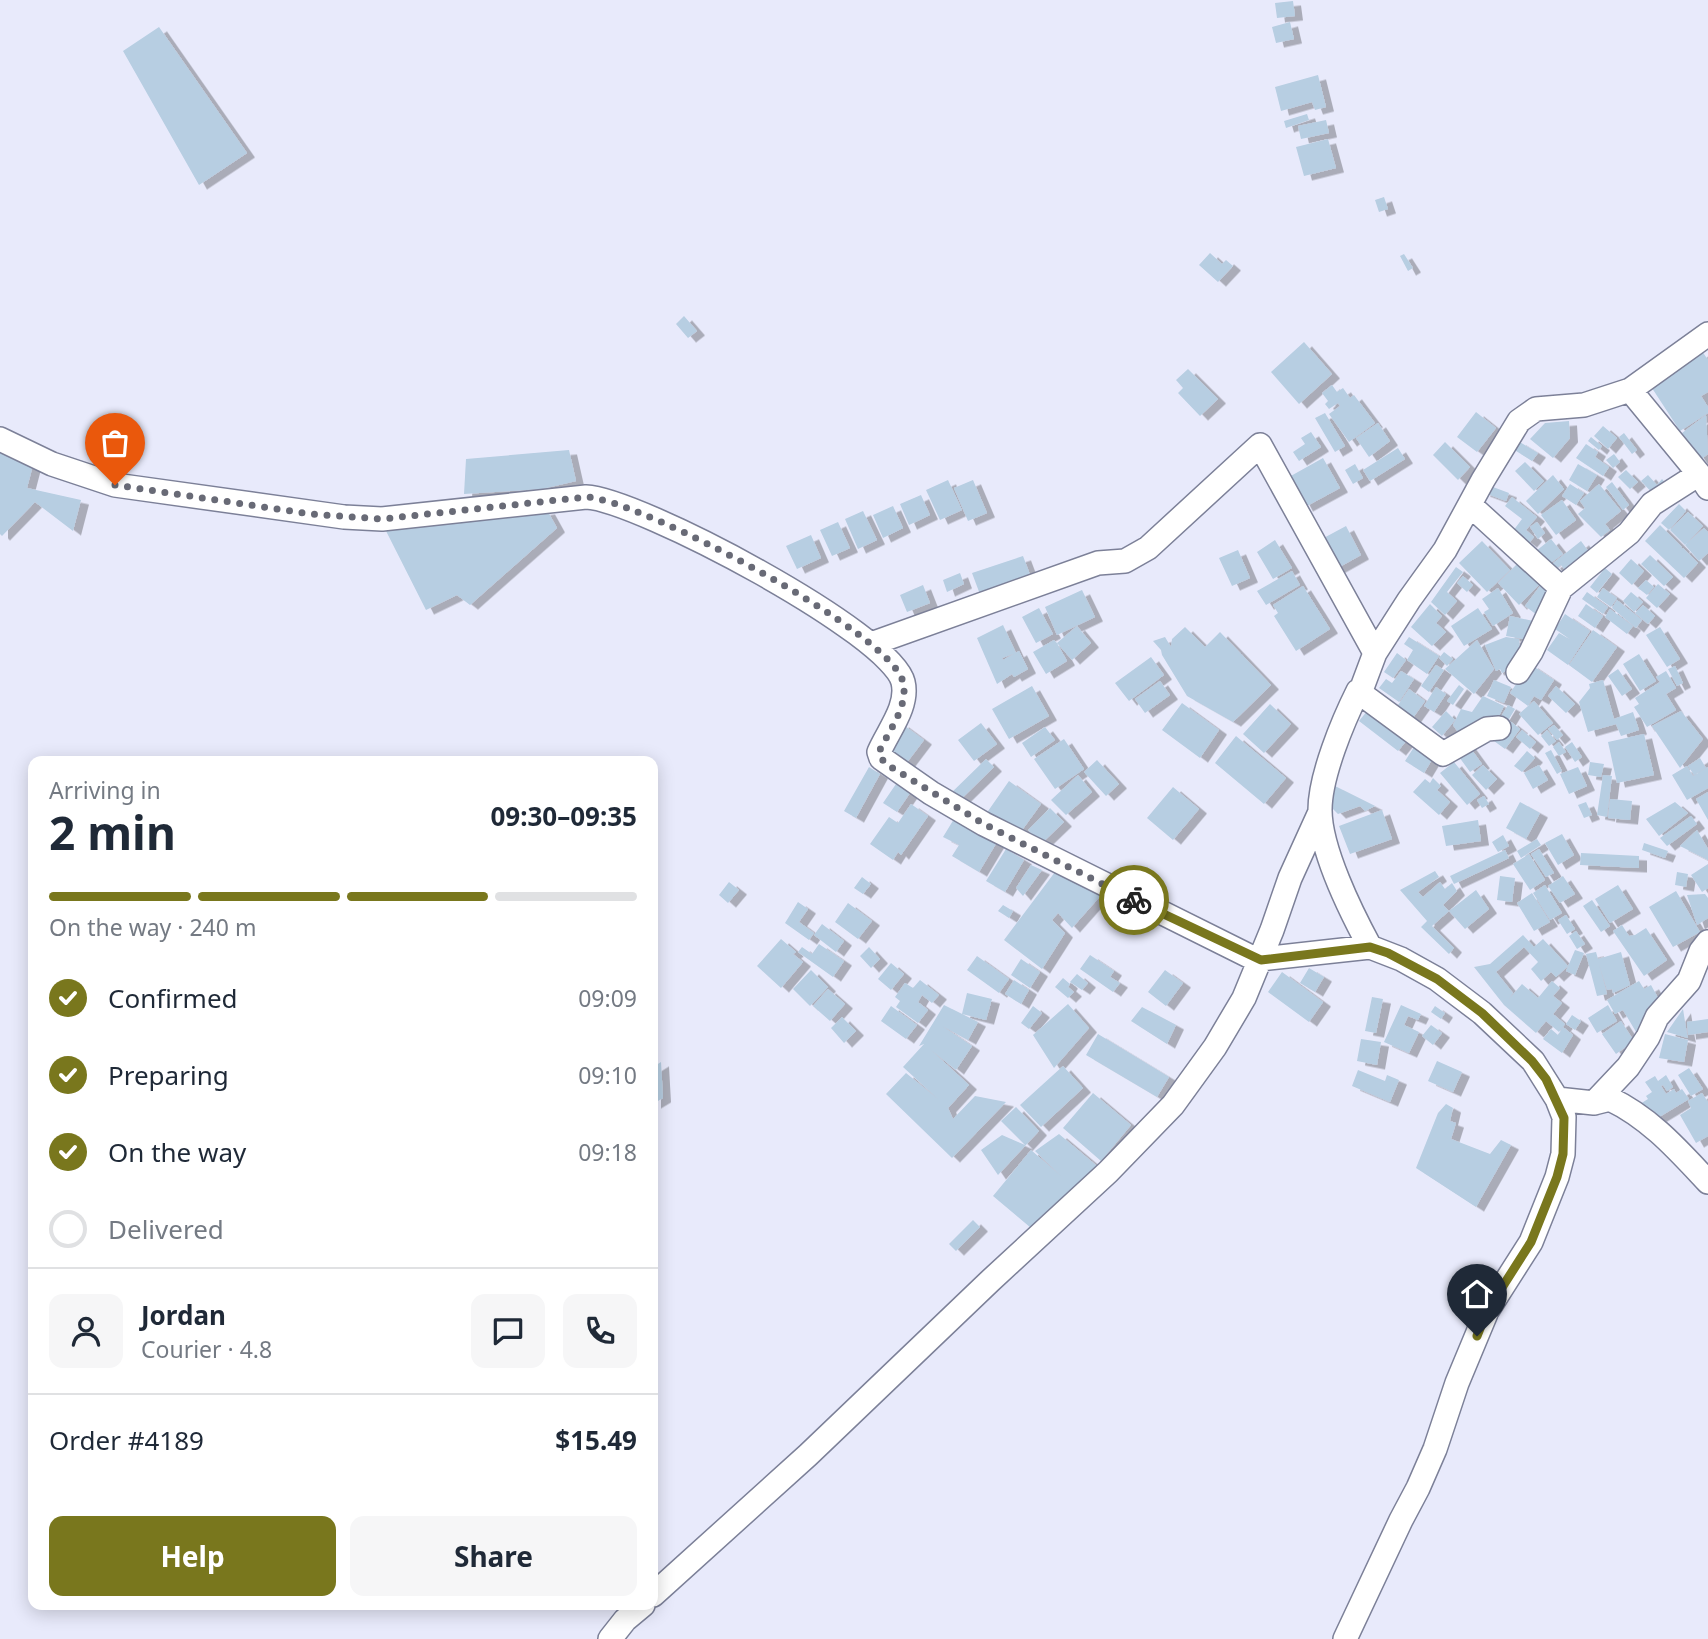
<!DOCTYPE html>
<meta charset="utf-8">
<style>
body{margin:0;font-family:"Noto Sans",sans-serif;background:#f6f6f7;color:#1f2937;height:100vh;display:flex;flex-direction:column;font-size:26px;white-space:nowrap}
*{box-sizing:border-box;margin:0}
p{font-size:23px;color:#747a83}
.icon{flex:none;width:38px;height:38px;fill:none;stroke:currentColor;stroke-width:2;stroke-linecap:round;stroke-linejoin:round}
.map{position:relative;flex:1;overflow:hidden}
.panel{position:absolute;left:28px;top:756px;width:630px;height:854px;display:flex;flex-direction:column;background:#fff;border-radius:14px;box-shadow:0 4px 18px #0003}
.panel>*{flex:none}
.pin{position:absolute;display:grid;place-items:center;width:60px;height:60px;color:#fff;margin:-72px -30px;border-radius:50% 50% 50% 0;rotate:-45deg;box-shadow:0 0 7px #0007}
.pin .icon{rotate:45deg}
.courier{position:absolute;display:grid;place-items:center;width:70px;height:70px;margin:-35px;border:5px solid #79771d;border-radius:50%;background:#fff;color:#222;box-shadow:0 2px 9px #0007}
.headline em{font-style:normal;font-weight:700}
.headline div{display:flex;flex-direction:column-reverse}
.headline{display:flex;align-items:center;justify-content:space-between;height:119px;padding:0 21px}
h1{font-size:46px;font-weight:700;line-height:52px}
.bar{display:grid;grid-template-columns:repeat(4,1fr);gap:10px 7px;align-content:center;height:84px;padding:0 21px}
.bar i{height:9px;border-radius:5px;background:#e0e1e3}
.bar .selected{background:#79771d}
.bar p{grid-column:span 4}
.line{display:flex;align-items:center;gap:18px;padding:0 21px;border-top:2px solid #e0e1e3}
.line div{flex:1}
.round{display:grid;place-items:center;flex:none;width:74px;height:74px;border-radius:14px;background:#f6f6f7}
ol{padding:0 21px;list-style:none}
li{display:flex;align-items:center;gap:21px;height:77px}
li p{margin-inline-start:auto}
li .icon{padding:7px;border-radius:50%;background:#79771d;color:#fff;stroke-width:4}
li:last-child{color:#747a83}
li i{width:38px;height:38px;border:4px solid #e0e1e3;border-radius:50%}
.cta{display:flex;gap:14px;margin-top:auto;padding:14px 21px}
.cta a{flex:1;height:80px;border-radius:14px;background:#79771d;color:#fff;font-size:28px;font-weight:700;line-height:80px;text-align:center}
.cta a+a{background:#f6f6f7;color:#1f2937}
.map>svg:first-child{display:block}
.building{fill:#b7cee2;filter:url(#shadow)}
.lines{fill:none;stroke-linecap:round;stroke-linejoin:round}
.minor-casing{stroke:#7c8098;stroke-width:26}
.minor{stroke:#fff;stroke-width:23}
.done{stroke:#686a76;stroke-width:7;stroke-dasharray:0 12.6}
.route{stroke:#79771d;stroke-width:9}
</style>
<div class="map">
<svg width="1708" height="1639" viewBox="0 0 1708 1639">
<defs>
<filter id="shadow"><feDropShadow dx="8" dy="4.5" stdDeviation="0" flood-color="#0004"/></filter>
</defs>
<rect width="100%" height="100%" fill="#e8eafb"/>
<path class="building" d="M1293 1 1295 16 1277 18 1275 3Z
M1290 22 1294 39 1276 43 1272 27Z
M159 27 247 153 199 185 123 51Z
M1318 75 1326 107 1315 110 1312 102 1281 111 1275 87Z
M1307 114 1309 120 1286 128 1284 121Z
M1326 120 1329 133 1301 139 1298 126Z
M1328 139 1336 168 1304 176 1296 147Z
M1384 197 1388 209 1379 212 1375 200Z
M1210 253 1222 264 1226 260 1233 266 1218 282 1199 265Z
M1404 254 1413 268 1408 271 1400 256Z
M684 316 697 331 688 338 676 324Z
M1304 342 1332 374 1299 404 1271 372Z
M1702 351 1708 360V392L1701 396 1708 407V413L1680 431 1650 385Z
M1188 369 1218 399 1200 416 1178 393 1183 388 1176 380Z
M1332 385 1337 392 1343 388 1350 398 1354 395 1375 423 1349 442 1329 414 1340 406 1338 403 1329 409 1325 404 1328 401 1322 393Z
M1476 412 1496 428 1477 452 1457 437Z
M1325 413 1345 446 1335 452 1315 418Z
M1706 415 1708 454 1700 460 1682 433Z
M1569 421 1570 438 1553 458 1530 439 1545 423Z
M1378 423 1390 441 1369 457 1356 438Z
M1603 426 1617 438 1608 449 1594 436Z
M1311 432 1321 447 1299 461 1293 452 1305 444 1301 438Z
M1624 433 1637 450 1632 454 1619 437Z
M1591 437 1602 446 1599 450 1588 441Z
M1518 441 1538 453 1532 461 1513 449Z
M1445 442 1470 467 1458 480 1433 455Z
M1586 444 1598 452 1595 457 1609 467 1603 476 1576 458Z
M1398 448 1405 459 1370 481 1363 470Z
M569 450 576 481 542 489 464 494 466 459Z
M0 453 33 465 27 488 81 500 73 531 35 502 2 536 0 534Z
M1614 454 1620 462 1613 468 1606 460Z
M1323 458 1340 488 1305 507 1289 477Z
M1525 462 1544 481 1534 491 1515 471Z
M1355 464 1363 478 1353 484 1345 470Z
M1578 464 1597 475 1587 491 1569 480Z
M1626 470 1638 482 1630 489 1618 477Z
M1553 475 1564 489 1538 514 1526 501Z
M1648 475 1657 485 1662 479 1669 487 1657 498 1641 481Z
M948 480 962 510 940 520 926 490Z
M973 480 987 513 968 521 954 488Z
M1612 482 1629 505 1623 510 1606 487Z
M1485 484 1509 493 1506 501 1482 492Z
M1570 484 1584 493 1576 505 1562 496Z
M1599 484 1621 511 1605 524 1610 530 1601 537 1578 514 1585 508 1580 501Z
M921 495 930 515 909 525 900 504Z
M1512 497 1537 517 1526 530 1534 537 1529 543 1513 531 1522 519 1505 506Z
M1562 500 1576 520 1556 535 1541 515Z
M1679 504 1686 511 1669 530 1661 523Z
M893 506 903 528 883 538 873 515Z
M547 510 557 528 470 605 457 595 426 610 386 531 398 526 464 522Z
M863 511 877 540 858 549 845 519Z
M1688 512 1703 526 1685 545 1670 530Z
M838 522 850 548 832 556 820 530Z
M1537 522 1545 533 1538 539 1530 527Z
M1660 525 1682 547 1681 549 1683 548 1698 563 1684 578 1645 541Z
M1346 526 1361 555 1336 569 1320 540Z
M1704 528 1708 532V553L1699 561 1685 545Z
M811 535 821 558 797 569 786 546Z
M1551 539 1563 554 1548 565 1536 551Z
M1275 540 1292 568 1273 579 1257 552Z
M1482 541 1510 570 1487 592 1459 563Z
M1581 541 1589 552 1566 571 1561 565 1556 569 1552 564Z
M1238 550 1250 578 1232 586 1219 558Z
M1650 555 1673 577 1664 586 1641 564Z
M1023 556 1032 580 981 597 972 573Z
M1631 559 1644 571 1632 585 1619 573Z
M1519 562 1540 584 1519 605 1498 583Z
M1456 567 1463 572 1447 592 1457 601 1445 615 1431 602Z
M1605 568 1612 574 1597 593 1590 587Z
M1292 571 1300 585 1266 605 1257 591Z
M960 573 964 584 947 592 943 580Z
M1463 576 1473 585 1467 592 1457 583Z
M1646 580 1654 587 1647 595 1638 588Z
M1658 584 1670 594 1657 608 1646 598Z
M923 585 930 603 907 612 900 595Z
M1303 586 1330 629 1296 651 1274 616 1278 613 1273 605Z
M1540 586 1552 596 1537 615 1525 606Z
M1498 588 1513 613 1493 626 1484 612 1489 609 1482 599Z
M1603 588 1617 598 1611 607 1597 597Z
M1082 590 1095 617 1057 635 1045 607Z
M1587 592 1608 607 1603 614 1582 599Z
M1631 592 1643 602 1634 612 1623 601Z
M1617 600 1642 620 1636 628 1612 608Z
M1430 604 1442 616 1436 623 1446 632 1432 646 1411 627Z
M1586 604 1603 616 1595 628 1578 616Z
M1643 605 1655 616 1648 624 1635 613Z
M1039 608 1053 634 1036 643 1022 617Z
M1478 608 1492 629 1464 646 1451 626Z
M1610 609 1633 626 1627 634 1605 617Z
M1565 614 1590 631 1568 665 1547 650 1559 633 1571 640 1555 629Z
M1510 616 1538 622 1534 641 1506 636Z
M1003 625 1016 653 1002 658 1003 660 1019 651 1028 669 1014 677 1012 674 997 684 977 638Z
M1077 626 1091 643 1072 660 1057 643 1067 661 1046 674 1033 652 1054 640 1057 643Z
M1185 627 1205 647 1220 632 1271 685 1233 722 1187 696 1162 655 1161 650 1153 641 1165 637 1171 647 1172 639Z
M1660 627 1680 659 1667 667 1646 635Z
M1593 630 1617 647 1592 682 1569 665Z
M1409 637 1439 656 1427 674 1407 660 1413 650 1404 644Z
M1506 637 1519 639 1521 664 1502 673 1500 669 1496 671 1485 645Z
M1477 640 1494 669 1474 694 1445 669Z
M1444 652 1453 659 1447 666 1439 658Z
M1397 653 1406 660 1393 678 1384 672Z
M1639 654 1656 681 1640 691 1623 664Z
M1151 657 1164 675 1129 701 1115 683Z
M1530 664 1554 680 1541 700 1534 696 1528 706 1534 701 1553 723 1538 735 1519 714 1528 706 1510 693Z
M1436 665 1444 670 1429 692 1421 686Z
M1675 666 1683 683 1677 686 1668 669Z
M1618 669 1632 689 1622 696 1608 676Z
M1401 671 1414 679 1399 702 1379 688 1386 679 1392 683Z
M1666 671 1676 688 1666 694 1676 710 1647 727 1634 707 1639 704 1635 698 1660 682 1656 677Z
M1494 680 1511 687 1504 703 1487 696Z
M1603 680 1614 719 1633 712 1639 730 1621 736 1616 724 1588 732 1579 702 1590 688 1589 684Z
M1160 681 1170 695 1145 713 1135 699Z
M1459 685 1464 689 1453 705 1447 701Z
M1032 686 1049 716 1009 739 992 709Z
M1556 686 1575 704 1566 713 1548 696Z
M1436 687 1446 694 1434 712 1424 706Z
M1409 689 1425 701 1410 722 1401 715 1404 710 1398 705Z
M1483 696 1504 706 1497 720 1460 735 1453 725 1461 709 1472 712Z
M1182 703 1219 730 1200 758 1162 730Z
M1270 704 1291 724 1264 753 1243 734Z
M1372 705 1411 735 1398 751 1359 721Z
M1508 705 1515 709 1506 724 1499 720Z
M1446 711 1455 720 1442 736 1432 727Z
M1681 711 1703 739 1680 768 1652 726Z
M1510 721 1520 729 1505 749 1494 741Z
M901 723 924 740 902 769 879 752Z
M981 723 997 744 974 761 958 740Z
M1554 725 1563 735 1557 740 1548 729Z
M1045 727 1055 740 1031 757 1022 743Z
M1522 730 1536 742 1530 749 1516 737Z
M1547 730 1556 741 1549 746 1541 736Z
M1644 734 1654 775 1617 783 1608 742Z
M1236 736 1286 778 1264 804 1215 763Z
M1064 739 1084 769 1055 789 1034 759Z
M1418 741 1436 753 1424 773 1405 761Z
M1466 742 1482 764 1470 772 1454 750Z
M1559 742 1566 752 1559 756 1553 747Z
M1572 742 1582 757 1575 762 1565 747Z
M1551 750 1562 771 1557 774 1545 753Z
M1527 751 1535 758 1522 772 1514 766Z
M1700 758 1706 768 1694 775 1688 766Z
M986 759 994 767 957 803 947 797Z
M1097 760 1119 784 1106 796 1084 772Z
M1454 762 1480 794 1467 805 1440 773Z
M1590 762 1604 764 1601 777 1588 775Z
M1483 765 1497 779 1486 790 1472 775Z
M1539 765 1548 780 1533 789 1524 773Z
M1687 766 1693 776 1708 767V788L1687 800 1672 775Z
M869 767 880 774 856 818 844 811Z
M1578 767 1587 786 1569 794 1560 774Z
M1078 775 1092 792 1066 815 1051 800Z
M1603 775 1612 776 1607 817 1597 815Z
M1433 778 1441 786 1437 790 1450 802 1439 815 1413 792 1425 779 1430 783Z
M1009 781 1041 804 1017 837 986 814Z
M896 784 910 793 897 812 883 803Z
M1335 786 1375 806 1365 811 1360 806 1338 814 1327 803Z
M1173 787 1199 809 1173 840 1147 818Z
M1708 792V820L1696 799Z
M1484 796 1489 804 1482 808 1477 800Z
M1610 799 1632 801 1630 820 1608 818Z
M1520 802 1540 813 1526 839 1506 828Z
M1586 802 1592 815 1584 818 1578 805Z
M1675 802 1688 813 1659 836 1646 819Z
M911 804 928 816 901 855 898 852 893 860 870 844 889 817 898 823Z
M1050 808 1064 822 1041 844 1028 830Z
M1382 810 1392 839 1350 854 1339 826Z
M1691 816 1697 824 1667 846 1660 838Z
M954 819 997 842 979 872 952 856 959 845 943 837Z
M1478 820 1481 841 1446 846 1442 826Z
M1697 830 1708 849V860L1680 846Z
M1562 834 1574 855 1558 865 1545 843Z
M1503 835 1509 846 1498 852 1492 842Z
M1537 839 1541 845 1521 858 1517 851Z
M1644 843 1668 851 1665 858 1642 850Z
M1006 849 1024 860 1005 892 986 881Z
M1539 849 1554 873 1546 877 1531 854Z
M1505 850 1509 858 1454 884 1450 876Z
M1581 853 1639 856V868L1580 865Z
M1529 854 1545 880 1530 890 1513 864Z
M1708 864V888L1702 892 1691 875Z
M1031 865 1042 870 1023 896 1016 888Z
M1435 871 1439 877 1418 892 1423 897 1440 882 1445 889 1452 883 1457 891 1443 905 1449 911 1432 926 1454 948 1449 954 1421 927 1427 921 1400 890Z
M1055 872 1103 893 1072 928 1058 913 1052 920 1065 933 1042 969 1004 940Z
M1677 872 1688 874 1686 887 1675 885Z
M1500 876 1515 878 1512 902 1497 900Z
M1563 876 1575 894 1560 903 1548 886Z
M862 877 871 884 863 894 854 888Z
M729 882 739 890 728 903 719 895Z
M1545 885 1562 913 1550 920 1533 893Z
M1618 885 1633 909 1610 923 1595 899Z
M1476 890 1489 909 1465 929 1449 911Z
M1676 891 1700 932 1673 947 1649 907Z
M1532 893 1550 922 1534 931 1517 903Z
M1705 894 1708 898V918L1697 925 1687 895Z
M1592 900 1610 926 1601 932 1583 906Z
M798 902 808 909 799 922 814 933 809 940 785 923Z
M848 903 872 921 858 939 835 922Z
M1003 905 1013 911 1009 918 998 911Z
M1566 915 1575 929 1567 934 1558 920Z
M822 924 844 941 836 952 814 935Z
M1622 925 1629 936 1635 935 1646 928 1667 960 1644 976 1613 931Z
M1576 931 1585 944 1577 949 1569 936Z
M1523 935 1534 947 1543 939 1568 966 1556 977 1551 972 1541 981 1531 969 1538 962 1524 947 1496 972 1513 993 1509 999 1522 984 1538 998 1552 981 1560 988 1553 996 1562 1003 1553 1014 1565 1024 1559 1032 1546 1021 1536 1033 1504 1005 1474 967 1490 964Z
M781 939 796 952 793 954 803 962 781 988 757 966Z
M819 944 844 961 833 977 798 952 802 947 812 954Z
M869 947 880 959 871 968 860 956Z
M1575 950 1584 953 1575 975 1566 971Z
M1596 952 1598 959 1621 952 1630 985 1613 993 1612 989 1607 990 1599 964 1607 994 1597 996 1586 954Z
M1090 955 1114 971 1110 977 1120 983 1113 992 1080 969Z
M977 956 1009 979 999 993 967 970Z
M1021 959 1040 972 1030 988 1011 975Z
M891 963 904 974 891 990 878 979Z
M1309 968 1324 977 1315 992 1300 983Z
M811 970 828 987 810 1006 793 989Z
M1165 970 1183 983 1166 1006 1148 992Z
M1282 972 1323 1002 1309 1022 1268 992Z
M1077 974 1088 983 1082 990 1070 982Z
M1063 978 1070 984 1068 987 1074 992 1068 998 1055 987Z
M920 980 939 995 932 1003 922 995 918 1002 928 1010 918 1023 896 1007 900 1001 895 997 905 983 913 988Z
M1014 980 1029 990 1021 1004 1005 994Z
M1639 981 1644 989 1651 985 1662 1005 1644 1016 1639 1037 1623 1010 1615 1014 1607 1000Z
M828 989 845 1004 830 1021 813 1006Z
M967 993 992 999 986 1020 962 1014Z
M1372 997 1383 999 1376 1033 1365 1031Z
M1068 1004 1089 1028 1054 1068 1033 1035Z
M944 1005 978 1022 968 1040 942 1026 972 1046 956 1070 931 1050 969 1085 948 1108 953 1119 975 1096 1006 1102 952 1158 886 1094 906 1073 938 1099 903 1067 924 1044 919 1046Z
M1401 1005 1421 1014 1418 1020 1408 1016 1404 1025 1419 1032 1409 1053 1384 1042Z
M1608 1005 1617 1021 1597 1033 1588 1018Z
M891 1006 917 1025 906 1039 881 1021Z
M1033 1006 1042 1013 1029 1029 1021 1023Z
M1435 1006 1445 1013 1441 1019 1431 1012Z
M1142 1007 1176 1025 1167 1044 1131 1021Z
M1683 1009 1687 1034 1688 1038 1667 1032Z
M1572 1015 1581 1021 1575 1030 1566 1024Z
M842 1017 856 1031 844 1043 831 1028Z
M1708 1019V1032L1688 1035 1687 1022Z
M1621 1021 1634 1041 1616 1054 1602 1034Z
M1431 1025 1442 1033 1433 1045 1422 1036Z
M1563 1027 1573 1035 1562 1053 1543 1039 1551 1029 1558 1035Z
M1098 1034 1169 1077 1157 1097 1086 1055Z
M1665 1034 1688 1040 1684 1062 1659 1058Z
M1361 1039 1381 1042 1377 1065 1357 1061Z
M1437 1061 1462 1072 1453 1092 1428 1081Z
M661 1062 663 1098 653 1104V1067Z
M1063 1066 1083 1088 1041 1127 1020 1105Z
M1689 1068 1703 1089 1691 1096 1678 1075Z
M1358 1070 1385 1081 1387 1075 1399 1080 1390 1102 1352 1086Z
M1666 1075 1673 1087 1667 1091 1663 1085 1661 1086 1666 1094 1674 1089 1676 1093 1682 1089 1689 1099 1651 1122 1640 1104 1648 1099 1646 1096 1652 1092 1645 1082 1655 1076 1658 1081Z
M1093 1093 1131 1125 1101 1161 1063 1128Z
M1702 1093 1708 1102V1136L1696 1143 1680 1115 1691 1108 1688 1101Z
M1446 1104 1453 1108 1450 1121 1456 1123 1451 1139 1490 1154 1501 1140 1511 1145 1476 1207 1416 1168 1438 1113Z
M1016 1107 1039 1131 998 1175 981 1150 1002 1135 1025 1145 1001 1121Z
M1059 1134 1097 1166 1037 1233 993 1196 1031 1150 1061 1176 1035 1151Z
M973 1220 980 1227 956 1251 949 1244Z"/>
<g class="lines">
<defs>
<path id="minor" d="M1708 334 1630 390 1699 474 1708 488
M0 439 52 464 115 485 344 517 382 519 586 497C638 499 892 634 903 682 909 706 888 731 879 752L881 758 931 793 984 824 1253 958 1261 959 1370 947 1401 959 1437 979 1482 1013 1533 1061 1557 1099 1564 1117 1563 1154 1557 1177 1531 1242 1487 1311 1457 1383 1435 1449 1418 1488 1401 1520 1345 1639
M1470 505 1561 588 1629 533 1652 504 1699 474
M871 644 1098 563 1125 561 1148 548 1260 445 1375 653
M1518 672 1531 652 1561 588
M1360 693 1443 754 1487 729 1499 728
M1370 947C1351 912 1320 849 1320 810 1320 776 1343 721 1358 691L1360 693 1375 653 1409 600 1445 550 1483 480 1519 421 1536 409 1584 405 1630 390
M1557 1099 1594 1103 1610 1099C1650 1118 1678 1150 1708 1182
M1594 1103 1628 1067 1648 1037 1657 1017 1689 981 1701 951 1708 942
M653 1595 808 1455 990 1281 1108 1172 1173 1105 1215 1047 1244 998 1272 930 1290 878 1320 812
M610 1639 625 1620 643 1605"/>
</defs>
<use href="#minor" class="minor-casing"/>
<use href="#minor" class="minor"/>
</g>
<g class="lines">
<path class="done" d="M115 485 311 514 382 519 586 497C639 499 892 633 903 682 909 706 888 732 879 752L881 758 886 764 984 824 1134 900"/>
<path class="route" d="M1134 900 1261 960 1370 947 1388 953 1437 979 1482 1013 1532 1061 1546 1079 1564 1118 1563 1154 1557 1177 1531 1242 1487 1311 1477 1336"/>
</g>
</svg>
<div class="pin" style="left:115px;top:485px;background:#ea580c"><svg class="icon" aria-label="bag" viewBox="0 0 24 24"><path d="M5 8h14l-1 12H6zM9 8a3 3 0 0 1 6 0"/></svg></div>
<div class="pin" style="left:1477px;top:1336px;background:#1f2937"><svg class="icon" aria-label="home" viewBox="0 0 24 24"><path d="M3 11l9-7 9 7M6 9v11h12V9"/></svg></div>
<div class="courier" style="left:1134px;top:900px"><svg class="icon" aria-label="bike" viewBox="0 0 24 24"><circle cx="6" cy="16" r="4"/><circle cx="18" cy="16" r="4"/><path d="M6 16l4-8h5l3 8M10 8l3 8H6M13 5h3"/></svg></div>
<section class="panel">
<div class="headline"><div><h1>2 min</h1><p>Arriving in</p></div><em>09:30–09:35</em></div>
<div class="bar"><i class="selected"></i><i class="selected"></i><i class="selected"></i><i></i><p>On the way · 240 m</p></div>
<ol>
<li><svg class="icon" aria-label="check" viewBox="0 0 24 24"><path d="M5 12l5 5 9-10"/></svg>Confirmed<p>09:09</p></li>
<li><svg class="icon" aria-label="check" viewBox="0 0 24 24"><path d="M5 12l5 5 9-10"/></svg>Preparing<p>09:10</p></li>
<li><svg class="icon" aria-label="check" viewBox="0 0 24 24"><path d="M5 12l5 5 9-10"/></svg>On the way<p>09:18</p></li>
<li><i></i>Delivered</li>
</ol>
<div class="line" style="height:126px"><a class="round"><svg class="icon" aria-label="person" viewBox="0 0 24 24"><circle cx="12" cy="8" r="4"/><path d="M4 21q1-7 8-7t8 7"/></svg></a><div><b>Jordan</b><p>Courier · 4.8</p></div><a class="round"><svg class="icon" aria-label="chat" viewBox="0 0 24 24"><path d="M4 5h16v11H9l-5 4z"/></svg></a><a class="round"><svg class="icon" aria-label="phone" viewBox="0 0 24 24"><path d="M5 4h4l2 5-3 2q2 4 5 5l2-3 5 2v4C11 20 4 13 5 4z"/></svg></a></div>
<div class="line" style="height:91px"><div>Order #4189</div><b>$15.49</b></div>
<div class="cta"><a>Help</a><a>Share</a></div>
</section>
</div>
